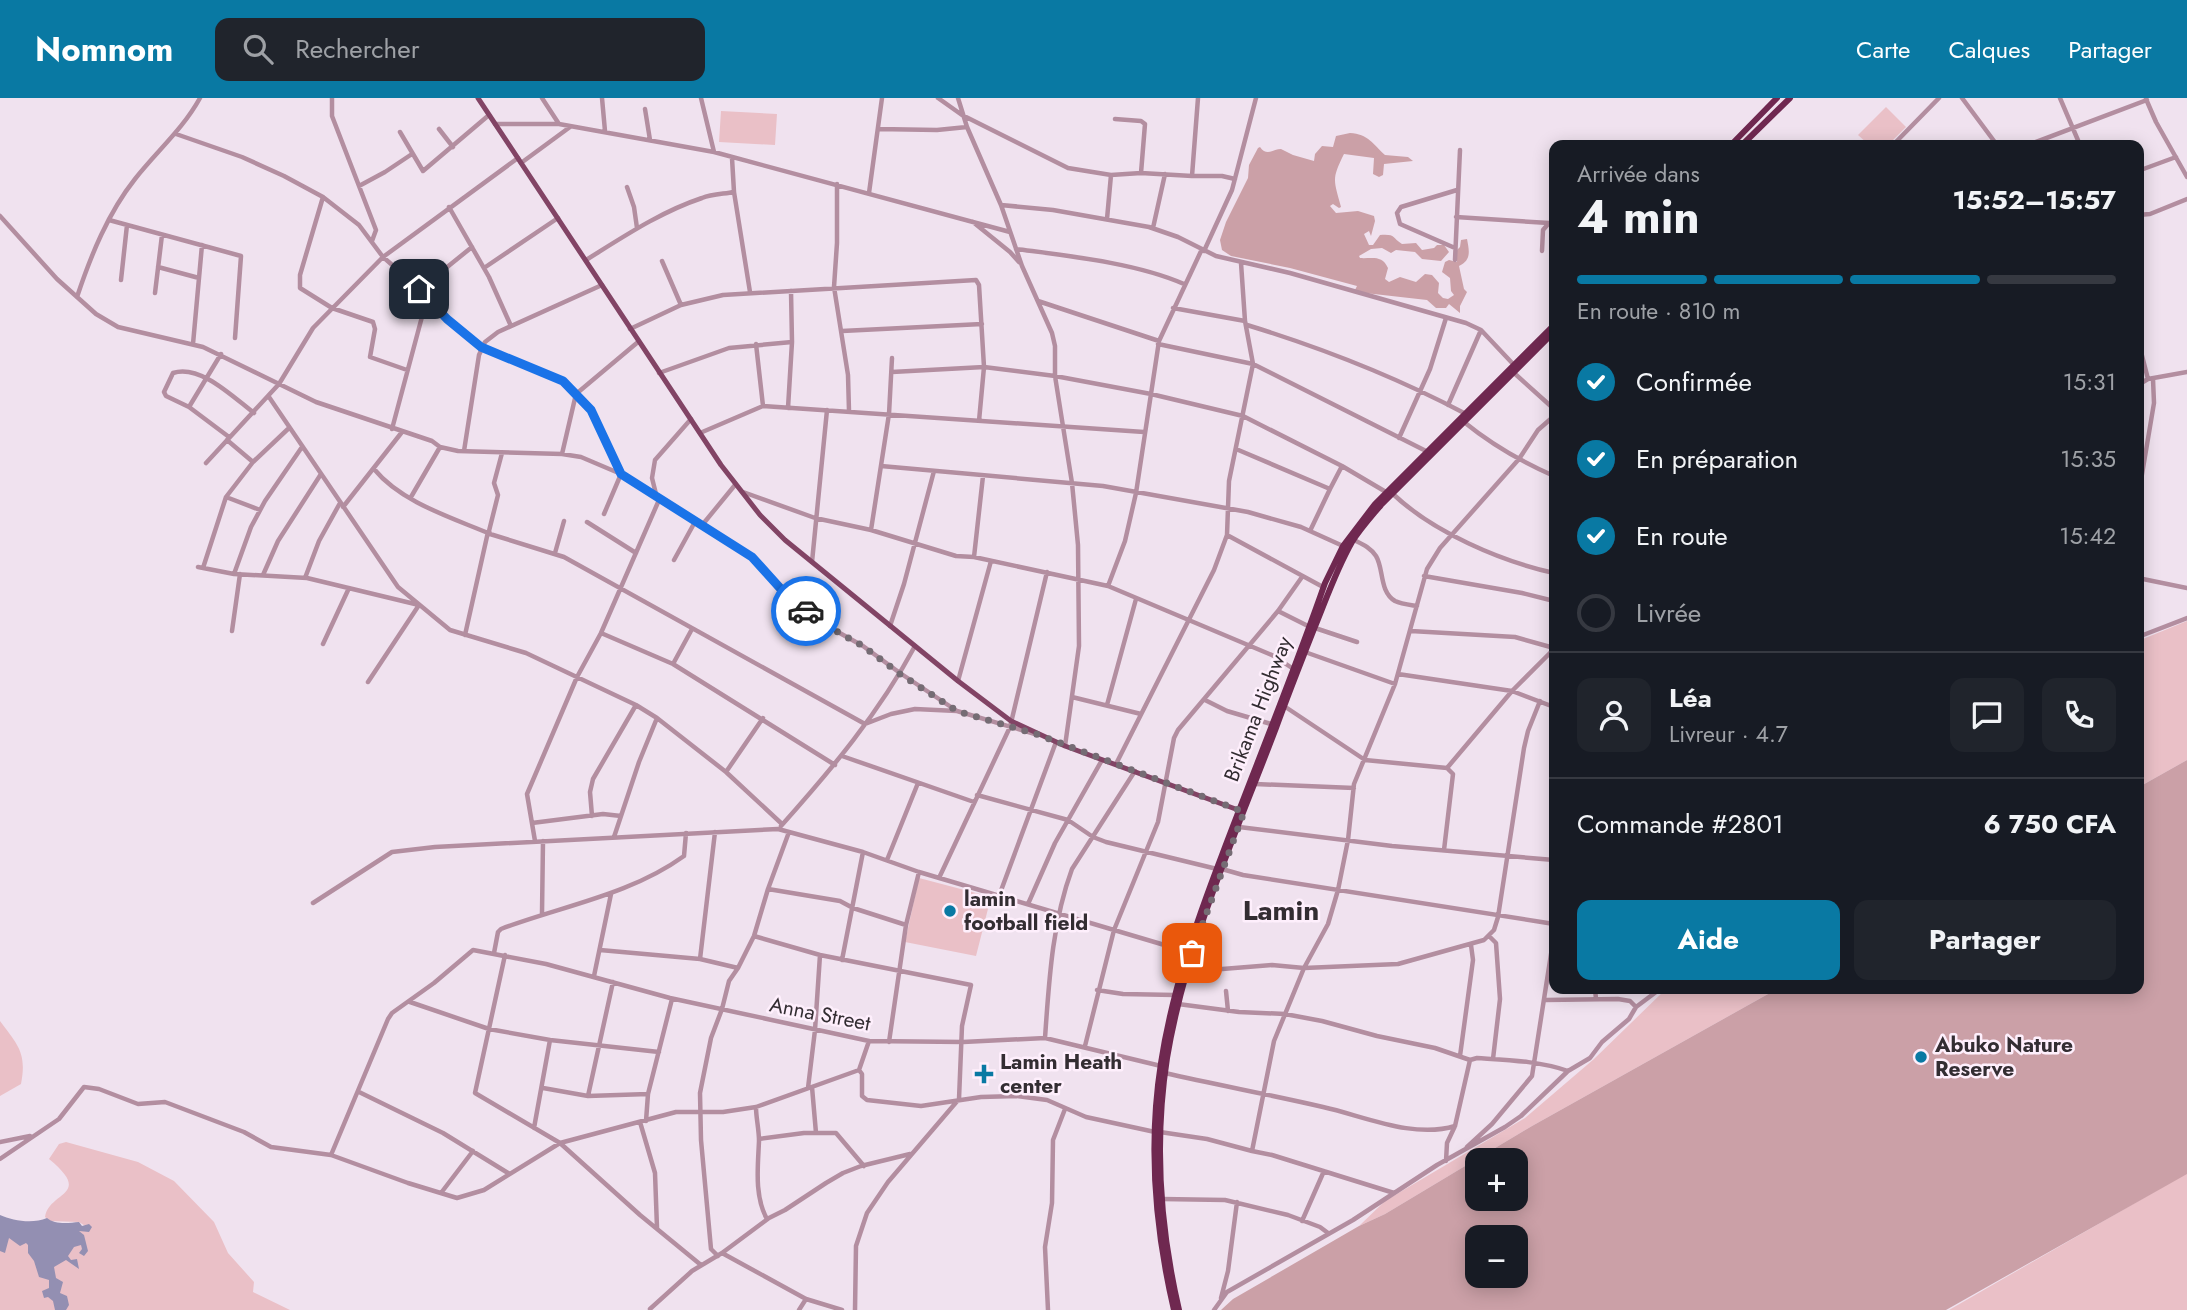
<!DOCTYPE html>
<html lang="fr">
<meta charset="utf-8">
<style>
body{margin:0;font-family:Jost,sans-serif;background:#20242c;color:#f1f3f6;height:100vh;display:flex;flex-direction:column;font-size:26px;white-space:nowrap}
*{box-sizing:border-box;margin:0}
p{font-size:23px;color:#9ea1a6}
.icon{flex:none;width:38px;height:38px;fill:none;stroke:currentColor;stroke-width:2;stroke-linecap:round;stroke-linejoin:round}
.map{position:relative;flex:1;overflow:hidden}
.sheet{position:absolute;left:1549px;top:42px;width:595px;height:854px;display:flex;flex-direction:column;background:#171b24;border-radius:14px;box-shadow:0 4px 18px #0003}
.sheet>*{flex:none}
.controls{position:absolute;left:1465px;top:1050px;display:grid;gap:14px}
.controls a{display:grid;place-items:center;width:63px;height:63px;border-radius:14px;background:#171b24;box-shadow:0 4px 18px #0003;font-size:35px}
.pin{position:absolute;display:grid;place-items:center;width:60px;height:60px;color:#fff;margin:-30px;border-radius:14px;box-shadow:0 4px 10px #0006}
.courier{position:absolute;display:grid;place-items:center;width:70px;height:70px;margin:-35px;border:5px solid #1a73e8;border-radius:50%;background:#fff;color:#222;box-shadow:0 2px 9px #0007}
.head em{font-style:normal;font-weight:700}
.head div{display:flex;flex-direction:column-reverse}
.head{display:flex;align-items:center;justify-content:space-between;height:119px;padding:0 28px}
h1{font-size:46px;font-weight:700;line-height:52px}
.bar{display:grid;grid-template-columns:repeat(4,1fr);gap:10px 7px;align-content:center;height:84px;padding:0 28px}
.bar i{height:9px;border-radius:5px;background:#363941}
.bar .current{background:#0979a3}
.bar p{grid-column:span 4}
.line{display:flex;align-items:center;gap:18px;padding:0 28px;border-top:2px solid #363941}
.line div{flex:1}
.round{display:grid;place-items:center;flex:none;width:74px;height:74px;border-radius:14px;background:#20242c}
ol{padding:0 28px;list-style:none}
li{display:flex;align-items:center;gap:21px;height:77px}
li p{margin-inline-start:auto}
li .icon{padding:7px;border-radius:50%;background:#0979a3;color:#fff;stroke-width:4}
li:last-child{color:#9ea1a6}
li i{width:38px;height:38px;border:4px solid #363941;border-radius:50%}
.button{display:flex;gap:14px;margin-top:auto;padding:14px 28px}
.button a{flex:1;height:80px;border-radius:14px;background:#0979a3;color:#fff;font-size:28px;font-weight:700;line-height:80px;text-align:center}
.button a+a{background:#20242c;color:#f1f3f6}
header{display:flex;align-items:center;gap:42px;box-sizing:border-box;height:98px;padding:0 35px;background:#0979a3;color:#fff}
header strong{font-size:33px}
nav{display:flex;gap:38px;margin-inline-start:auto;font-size:24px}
.search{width:490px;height:63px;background:#20242c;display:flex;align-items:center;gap:18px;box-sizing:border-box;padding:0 24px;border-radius:14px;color:#9ea1a6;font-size:26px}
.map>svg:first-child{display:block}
.green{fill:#eac0c7}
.forest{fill:#cba0a7;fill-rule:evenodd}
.water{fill:#938fb2}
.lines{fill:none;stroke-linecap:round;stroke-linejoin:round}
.minor{stroke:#b38ea0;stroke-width:4.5}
.major{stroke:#824465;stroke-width:5}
.highway{stroke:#6f2850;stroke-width:6}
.done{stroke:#756c74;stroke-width:7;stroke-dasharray:0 12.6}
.route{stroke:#1a73e8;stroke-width:9}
.poi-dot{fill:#0979a3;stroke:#feeffc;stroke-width:2.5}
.labels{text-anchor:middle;stroke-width:5;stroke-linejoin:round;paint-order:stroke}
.street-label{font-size:21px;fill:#332d32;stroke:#feeffc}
.poi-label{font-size:21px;font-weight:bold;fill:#332d32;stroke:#feeffc;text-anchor:start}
.district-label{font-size:28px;font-weight:bold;fill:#332d32;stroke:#feeffc}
</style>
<header>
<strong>Nomnom</strong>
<div class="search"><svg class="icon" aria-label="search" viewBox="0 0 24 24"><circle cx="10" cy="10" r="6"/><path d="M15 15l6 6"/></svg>Rechercher</div>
<nav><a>Carte</a><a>Calques</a><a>Partager</a></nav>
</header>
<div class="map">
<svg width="2187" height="1212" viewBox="0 0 2187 1212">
<rect width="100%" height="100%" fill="#f0e2ef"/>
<path class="green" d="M1886 9 1906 29 1888 47H1869L1858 37Z
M721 13 777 16 775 47 719 44Z
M2187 523V662L2139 689 2138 543Z
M919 780 991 799 976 858 905 844Z
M1666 891H1777L1532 1028 1385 1116 1359 1128 1385 1103 1525 1020 1594 961Z
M0 923C18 947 27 955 21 986L0 998Z
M66 1044 138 1064 174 1083 214 1124 228 1155 254 1184 253 1194 290 1212H0V1121L90 1131 79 1124 50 1123 45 1119C49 1093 94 1098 49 1061L59 1046Z
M2187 1075V1212H1949Z"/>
<path class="forest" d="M1350 35C1368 36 1373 46 1385 57L1408 59 1413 63 1384 66 1383 77 1379 79 1373 76 1374 60 1344 56C1331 82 1334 82 1341 109L1339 110 1333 106 1330 108 1336 115 1358 113 1374 118 1375 123 1371 138 1369 133 1364 136 1369 147H1373L1380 137C1396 136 1391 139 1402 146L1416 145 1422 152 1434 150 1437 147H1444L1449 154 1441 163 1422 161 1415 154 1396 152 1391 155 1382 150 1371 151 1359 158 1360 160C1371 161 1382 156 1388 170L1385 181 1389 184 1400 179 1416 184 1425 176 1432 177 1439 185 1438 195 1443 200 1448 201 1454 197 1451 193 1450 180 1442 174 1445 164 1449 162 1457 164V152L1460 149 1461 142 1467 141C1469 152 1472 162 1459 168L1464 191 1467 194 1460 208V215L1449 206 1446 210H1436L1427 202 1365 195 1355 192 1357 188 1290 170 1231 158 1222 152 1220 142 1226 124 1248 80 1249 67 1258 50 1260 49C1267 59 1273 51 1281 51L1293 57 1314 63 1315 56 1322 48 1333 49 1336 38Z
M2187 662V1076L1946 1212H1221L1233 1201 1359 1128 1385 1116 1532 1028 1777 891H2138L2139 689ZM1477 1062H1516V1101H1477ZM1477 1139H1516V1178H1477Z"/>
<path class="water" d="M0 1117C13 1123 33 1126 47 1120 55 1127 69 1125 79 1124L82 1128 89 1126 92 1129 89 1134 79 1133 84 1137 88 1153 84 1158 79 1155 82 1151 81 1147 74 1149 68 1158 71 1162 77 1161 79 1171 66 1162 54 1169 56 1180 63 1184 60 1195 67 1198 69 1207 66 1212H55L53 1203 48 1199 44 1200 42 1193 49 1190V1182L39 1179 34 1163 28 1155V1147L26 1145 20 1148 9 1140 5 1155 0 1153Z"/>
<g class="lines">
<path class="minor" d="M332 0V18L376 132 372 143
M542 0 559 26
M602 0 605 33
M701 0 714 54
M938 0 962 17 1068 70 1111 77 1141 75 1192 78H1222L1235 81
M958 0 967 29 1001 107 1022 168 1052 235 1055 248V278L1072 385 1078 447 1079 548 1065 648
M1962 0 1997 47
M2060 0 2080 47
M2146 1 2156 24 2187 79
M645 11 650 42
M1115 21 1141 23 1145 26 1141 75
M495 26H559L714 54 1010 134
M439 31 453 49
M878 31 937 32 967 29
M400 34 423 73 489 17
M176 36 242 59 284 78 323 99 359 127 383 159 420 191 459 232 481 249 563 283 591 312 621 376 604 416
M1893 47 1939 0
M2028 47 2147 2
M732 60 734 94 750 194
M521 65 570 29
M2138 73 2176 59
M1192 78 1198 0
M837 86V145L834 189 848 277 849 313
M359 88 385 74 412 56
M627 89 634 109 637 130
M869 95 882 0
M323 99 300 177V190L332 210 373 224 375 231 370 259 407 272
M1001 107 1053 112 1149 129 1178 139 1216 158 1290 175 1466 225 1481 232 1514 267
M449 109 489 179 511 228
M2138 117 2150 116 2187 101
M0 118 57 181 96 216 118 229 203 249 316 304 432 343 440 349 458 353 562 356 581 359 621 376 752 459 789 500 820 524 863 548 900 575 957 613 1035 636
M1456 119 1549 125
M1107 121 1111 77
M109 122 241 158 235 240
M973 124 1010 154 1019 164
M1153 130 1165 76
M1455 150 1400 126 1397 115 1401 109 1457 92
M1016 151C1069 158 1136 165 1184 186
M1204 153 1232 92 1256 0
M1542 153 1543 132 1549 125 1554 124
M586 162C623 139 660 114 702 100 712 96 724 96 734 94
M1455 162 1460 52
M662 163 681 207
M158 169 199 180
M484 170 558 120
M121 182 127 127
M420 191 472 149
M155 195 162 137
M77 199C91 157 108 115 135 81 157 53 183 31 200 0
M1038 203 1159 243
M1173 210 1245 223
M1247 227C1322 250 1396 279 1466 316
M630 231 681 207 723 197 976 182 979 187 984 269 979 323
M842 233 982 226
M2138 242 2148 281
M193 246 202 147
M756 246 763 308
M1158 246 1253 266 1426 353
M892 274 984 269 1055 278 1151 296 1243 318 1342 368 1386 394
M1513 274 1554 311
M659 275 729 250 792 244
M2138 287 2148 281 2187 274
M269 299 398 489 450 532 526 555 636 607 657 620 726 674 782 726
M1448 307 1481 232
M189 309 221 256
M788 310 792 244 791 193
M1464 324C1491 346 1522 364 1554 378
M392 331 427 200
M700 335 763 308 1144 334
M229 339 189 309 166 298 164 294 173 275C200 266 233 299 254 315
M1399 340 1430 271 1446 220
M227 342 253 364
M1236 351 1330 391 1310 433
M464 353 479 257 485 244 498 234 602 187
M502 355 494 385 498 397 489 433 490 436 564 459 865 626 891 616 915 611 957 613
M562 356 576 296 638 244
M206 365 279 286 313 230 383 159 518 60
M881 368 1103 388 1248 414 1301 429 1343 448
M374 371C401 404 450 419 488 435
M1330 391 1342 368
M743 394 815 420 871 432 956 458 974 459 1108 488 1274 558 1292 570
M656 396 652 380 655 362 691 321
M1393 396C1433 434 1500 463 1554 475
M226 399 260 412
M411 399 440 349
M2138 400 2154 305 2153 281
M343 409 402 334
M587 424 636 455
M703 426 735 387
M871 432 889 316 892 260
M1227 437 1323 489
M1354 442C1362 446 1370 449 1376 458 1384 471 1379 493 1395 503 1401 506 1411 507 1417 508
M555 455 564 423
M974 459 983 378
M674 462 696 422
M812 464 827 312
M198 469 234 476 307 480 419 507 368 584
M203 470 226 399 253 364 289 330
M234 476 251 429 265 403 302 349
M263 477 278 443 321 376
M1424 478 1522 495 1554 503
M305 480 319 443 340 405
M2138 480 2187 490
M1108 488 1125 443 1136 395 1159 243 1202 151
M1278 513 1308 528
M890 528 904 486 934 373
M1315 530 1357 544
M232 533 240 476
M1411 533 1515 539 1554 550
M601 535 673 566 835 667
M465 537 488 434
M2138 539 2187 520
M323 546 349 490
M1305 554 1395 586
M673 566 692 531
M1398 576 1512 593 1554 609
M958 583 991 463
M1072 599 1141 616
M1205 602 1227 613 1271 626
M1107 607 1136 501
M1284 608 1365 662 1447 670
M842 658 974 704
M1116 666 1214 472 1227 437 1229 383 1253 266 1245 223 1241 165
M1447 670 1512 593 1554 551
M726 674 763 620
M1255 686 1354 690
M977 697 1068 722 1093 739 1106 744 1217 771
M592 718 590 694 593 681 636 607
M532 725 603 716 621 718
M781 728C831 672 879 615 915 548
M1239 729 1392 748 1554 762
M614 739 639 664 657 620
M535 743 527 696 577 579 601 535 659 402
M1444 752 1453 676 1447 670
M887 762 918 685
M1222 771 1243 777 1554 826
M939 780 1010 629 1047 474
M768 791 840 803 853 810 906 827
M999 798 1056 644
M313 805 392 754 435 749 778 731 863 754 919 774 1188 854
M1028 806 1055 745 1102 662
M542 815 543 743
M754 838 820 857 971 887 962 928 959 1001 888 1084 867 1115 856 1148 855 1212
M1489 838 1496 845 1500 901 1493 961
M600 852 700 861 738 870
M494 855 498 834 501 831C562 808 630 797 684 758L686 735
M505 857 475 995 560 1045 640 1117 701 1167
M700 861 715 734
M842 862 863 754
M1188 870 1210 872 1272 867 1304 870 1398 866 1484 842 1494 832 1498 819 1524 650 1528 633 1540 603
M594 878 611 796
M1595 891 1596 901
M1097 892 1123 896 1175 897
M1226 893 1228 913
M1545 902 1618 901 1630 903 1636 909
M410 904 489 931 550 942 659 954
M1178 906 1239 914 1285 916 1322 923 1377 938 1435 950 1470 962 1477 960C1507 962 1540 963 1568 973
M1045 940C1049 884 1052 825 1072 771L1135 673
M889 944 906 827 919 774
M1085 948 1114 832 1158 724 1174 640 1178 632 1278 513 1302 479
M1460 958 1473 862 1471 847
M859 972 862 976V998L867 1002 921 1008 981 999 1017 998 1047 1002 1086 1019 1155 1034
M1165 975C1218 987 1271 997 1323 1009 1364 1018 1413 1041 1455 1028
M812 989 816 1035
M543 990 588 998 648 996
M808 990 815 932 820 857
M359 994 443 1035 508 1075
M588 998 613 884
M756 1009C756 1020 759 1031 759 1043 758 1068 754 1098 767 1121
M646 1023 648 996 672 901
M640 1024 655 1075 657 1130
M534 1030 550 942
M1160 1034 1207 1041 1252 1053 1274 943 1304 870 1328 826 1338 792 1348 742 1354 686 1395 586 1427 471 1440 450 1519 361 1538 332 1554 318
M759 1041 804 1035H836L864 1068
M0 1044 30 1038
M1467 1049 1492 1026 1532 978 1554 837
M1252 1053 1272 1057 1394 1095
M331 1057 408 1085 457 1100 484 1092 560 1045 676 1014H723L756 1009 859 972 869 943
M0 1061 59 1021 84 989 99 991 138 1006 165 1004 244 1034 271 1049 331 1057 388 921 392 915 434 885 473 852 546 866 670 900 869 943 963 944 1045 940 1161 968
M1446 1063 1447 1045 1455 1028 1470 962
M441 1095 473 1053
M1162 1101 1225 1102 1288 1117 1320 1129 1328 1135
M1302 1123 1324 1073
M722 1155 806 1201 842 1212
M718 1158 711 1151 701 1042 700 995 711 940 722 911 729 883 738 870 754 838 768 791 789 734
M1221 1200 1228 1173 1237 1104
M650 1211 692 1173 722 1155 769 1120 785 1112 826 1085 843 1075 861 1068 910 1056
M799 1212 806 1201
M1048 1212 1045 1149 1052 1105 1053 1042 1065 1011
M1214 1212 1227 1194 1353 1122 1437 1067 1505 1029 1521 1018 1568 973 1590 960 1602 944 1629 921 1636 909 1660 891"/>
<path class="major" d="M478 0 721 367 760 417 785 442 958 583 1011 623 1065 648 1241 713"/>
<path class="highway" d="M1731 47 1777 0
M1742 47 1790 0
M1174 1212C1155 1131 1148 1048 1161 965 1172 893 1196 825 1222 757 1256 667 1293 577 1325 485L1343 448 1375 406 1554 227
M1179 1212C1160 1130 1154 1044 1167 960 1186 846 1235 738 1276 630 1288 597 1301 564 1314 531 1326 502 1336 472 1352 444 1360 431 1371 419 1381 407L1554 234"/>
</g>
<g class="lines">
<path class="done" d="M806 513 820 524 863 548 900 576 957 613 1039 637 1244 714 1192 855"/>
<path class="route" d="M419 191 447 221 481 249 563 283 591 312 621 376 752 459 789 500 806 513"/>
</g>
<g class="poi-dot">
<circle cx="950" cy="813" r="7"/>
<circle cx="1921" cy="959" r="7"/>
<path d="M980.5 965.5h7v7h7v7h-7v7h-7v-7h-7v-7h7z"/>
</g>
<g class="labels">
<g class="street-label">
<text transform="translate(1258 611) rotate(-69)" y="7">Brikama Highway</text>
<text transform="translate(820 916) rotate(11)" y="7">Anna Street</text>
</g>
<g class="poi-label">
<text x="964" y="808">lamin<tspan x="964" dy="24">football field</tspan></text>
<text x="1935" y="954">Abuko Nature<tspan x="1935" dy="24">Reserve</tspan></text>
<text x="1000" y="971">Lamin Heath<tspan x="1000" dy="24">center</tspan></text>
</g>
<g class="district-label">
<text x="1281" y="822">Lamin</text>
</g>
</g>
</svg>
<div class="controls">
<a>+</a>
<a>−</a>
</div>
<div class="pin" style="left:1192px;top:855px;background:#ea580c"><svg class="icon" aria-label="bag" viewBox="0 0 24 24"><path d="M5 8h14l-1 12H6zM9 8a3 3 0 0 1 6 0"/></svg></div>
<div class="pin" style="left:419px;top:191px;background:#1f2937"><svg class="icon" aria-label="home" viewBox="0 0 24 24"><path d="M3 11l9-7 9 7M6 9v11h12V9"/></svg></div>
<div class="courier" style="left:806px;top:513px"><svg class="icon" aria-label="car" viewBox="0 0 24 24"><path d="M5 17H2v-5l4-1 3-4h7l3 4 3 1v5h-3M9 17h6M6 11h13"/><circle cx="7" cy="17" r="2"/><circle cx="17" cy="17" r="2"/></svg></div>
<section class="sheet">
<div class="head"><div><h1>4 min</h1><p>Arrivée dans</p></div><em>15:52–15:57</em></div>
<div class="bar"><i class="current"></i><i class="current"></i><i class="current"></i><i></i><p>En route · 810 m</p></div>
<ol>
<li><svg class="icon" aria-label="check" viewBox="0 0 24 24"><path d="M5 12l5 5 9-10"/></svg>Confirmée<p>15:31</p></li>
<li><svg class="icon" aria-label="check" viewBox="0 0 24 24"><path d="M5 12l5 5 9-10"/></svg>En préparation<p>15:35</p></li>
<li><svg class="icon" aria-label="check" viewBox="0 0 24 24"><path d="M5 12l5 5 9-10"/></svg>En route<p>15:42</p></li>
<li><i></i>Livrée</li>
</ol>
<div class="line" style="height:126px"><a class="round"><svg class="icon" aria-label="person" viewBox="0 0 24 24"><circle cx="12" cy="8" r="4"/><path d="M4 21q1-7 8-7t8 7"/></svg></a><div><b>Léa</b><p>Livreur · 4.7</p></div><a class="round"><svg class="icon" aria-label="chat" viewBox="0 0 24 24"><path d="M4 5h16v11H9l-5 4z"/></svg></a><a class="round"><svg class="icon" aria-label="phone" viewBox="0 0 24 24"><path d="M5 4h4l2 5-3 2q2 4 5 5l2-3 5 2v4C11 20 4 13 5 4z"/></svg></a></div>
<div class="line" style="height:91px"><div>Commande #2801</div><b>6 750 CFA</b></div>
<div class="button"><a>Aide</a><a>Partager</a></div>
</section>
</div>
